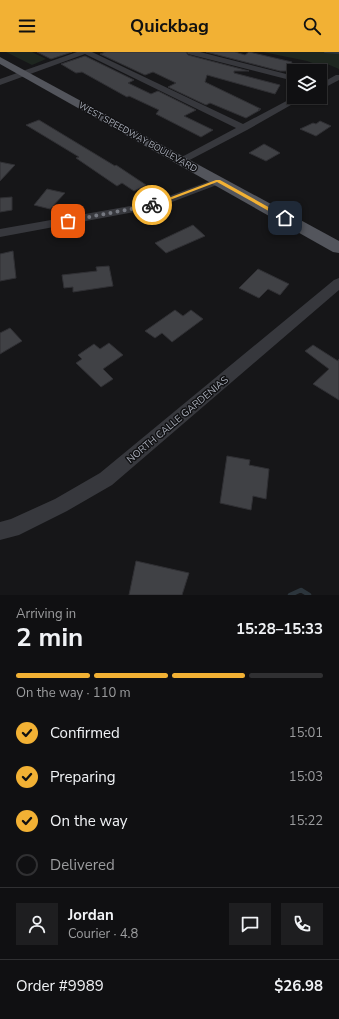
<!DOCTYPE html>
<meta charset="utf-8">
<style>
body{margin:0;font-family:"Nunito Sans",sans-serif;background:#1e1e20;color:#f1f3f6;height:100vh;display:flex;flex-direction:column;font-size:15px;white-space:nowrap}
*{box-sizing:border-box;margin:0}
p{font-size:13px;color:#9c9d9f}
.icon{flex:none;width:22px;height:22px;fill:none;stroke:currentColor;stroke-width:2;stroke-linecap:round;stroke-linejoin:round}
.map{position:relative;height:543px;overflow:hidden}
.details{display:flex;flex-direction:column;background:#101012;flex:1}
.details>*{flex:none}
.buttons{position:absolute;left:287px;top:12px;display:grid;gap:8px}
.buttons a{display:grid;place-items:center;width:40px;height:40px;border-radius:0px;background:#101012;box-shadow:0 1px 3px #0004,0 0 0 1px #303032;font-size:20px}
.pin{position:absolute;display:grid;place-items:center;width:34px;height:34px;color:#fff;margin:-17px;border-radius:8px;box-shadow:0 2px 6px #0006}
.courier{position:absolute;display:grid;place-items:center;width:40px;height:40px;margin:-20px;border:3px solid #f2b134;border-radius:50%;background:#fff;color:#222;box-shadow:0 1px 5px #0007}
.overview em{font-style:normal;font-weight:700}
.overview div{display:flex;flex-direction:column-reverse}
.overview{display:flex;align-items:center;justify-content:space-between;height:68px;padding:0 16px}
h1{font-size:26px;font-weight:700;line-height:30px}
.bar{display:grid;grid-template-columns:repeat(4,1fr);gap:6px 4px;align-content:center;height:48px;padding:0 16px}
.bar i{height:5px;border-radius:3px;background:#303032}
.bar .active{background:#f2b134}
.bar p{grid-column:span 4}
.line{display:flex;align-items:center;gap:10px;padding:0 16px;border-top:1px solid #303032}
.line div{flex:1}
.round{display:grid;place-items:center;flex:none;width:42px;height:42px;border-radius:0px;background:#1e1e20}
ol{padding:0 16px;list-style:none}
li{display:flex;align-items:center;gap:12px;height:44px}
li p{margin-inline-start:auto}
li .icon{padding:4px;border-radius:50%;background:#f2b134;color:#111;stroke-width:4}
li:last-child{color:#9c9d9f}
li i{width:22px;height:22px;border:2px solid #303032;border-radius:50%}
header{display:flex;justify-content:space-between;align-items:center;height:52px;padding:0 16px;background:#f2b134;color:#111;font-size:18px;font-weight:700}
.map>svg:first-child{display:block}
.green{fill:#1e261f}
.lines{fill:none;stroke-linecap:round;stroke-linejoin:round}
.stream-far1{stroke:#2c353c;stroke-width:2}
.stream{stroke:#2c353c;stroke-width:4.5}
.building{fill:#404145;stroke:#303034}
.minor{fill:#37383d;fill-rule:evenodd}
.major{fill:#53555c;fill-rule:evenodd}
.route{fill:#f2b134}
.done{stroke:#757880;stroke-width:4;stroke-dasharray:0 7.2}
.labels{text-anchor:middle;stroke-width:3;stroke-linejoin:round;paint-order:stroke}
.far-street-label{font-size:9px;fill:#a8adb8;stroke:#111113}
.street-label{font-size:10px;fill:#a8adb8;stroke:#111113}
</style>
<header><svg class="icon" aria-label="menu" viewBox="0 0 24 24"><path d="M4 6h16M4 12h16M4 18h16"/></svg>Quickbag<svg class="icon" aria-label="search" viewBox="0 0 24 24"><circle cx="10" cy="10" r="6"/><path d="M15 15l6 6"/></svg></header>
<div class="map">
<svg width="339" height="543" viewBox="0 0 339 543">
<rect width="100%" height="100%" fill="#161618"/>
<path class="green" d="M6 0H32L46 7 32 13Z
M263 0H339V17C328 13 327 10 315 12L307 9Z"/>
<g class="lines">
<path class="stream-far1" d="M325 0 339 1"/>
<path class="stream" d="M290 543 301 538 309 543"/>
</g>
<path class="building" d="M37 0H72L51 7Z
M106 0H186L188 3 249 19H234V21L280 33 275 42 207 23 205 30 261 57 258 58H260L246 66 210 51 206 53 168 35 176 31 153 20 145 23 100 2Z
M206 0H235L245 3 249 0 292 10 287 19H280Z
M85 4 134 28 128 31 151 42 158 39 196 58 184 64 213 78 201 85 156 62 159 58 129 44 127 45 82 20 76 21 61 12Z
M39 68 115 114 116 113 146 133 134 139 122 131 117 134 76 106 79 105 26 73Z
M320 69 331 74 316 84 300 77 313 71 316 72Z
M264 92 275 98 280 101 266 109 249 101Z
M0 110 15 113 0 129Z
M47 137 65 141 50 157 34 153Z
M12 145V158L0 160V146Z
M193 173 205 184 166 201 155 191Z
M13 199 16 226 0 229V202Z
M109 214 113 234 73 240V235L64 236 62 223 97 219 96 215Z
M258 217 289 232 280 243 268 237 259 246 239 236Z
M175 258 183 264 191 258 203 267 172 290 162 281 155 286 145 279Z
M10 276 22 289 0 302V281Z
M109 291 123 303 103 317 113 327 101 335 76 311 82 307 78 303 94 292 100 297Z
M313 293 338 309 339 307V348L313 332 329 317 305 299Z
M227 404 250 408 249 413 269 417 266 447 253 444 251 458 220 451Z
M136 509 189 521 182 543H129Z"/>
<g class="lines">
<path class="minor" d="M77 0H92L243 72 294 45H305L247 78 182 112 178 111 177 109 178 107 236 76 85 2 0 33V27Z
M187 0H200L294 24V29L188 2Z
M336 23H339V28L320 38V32Z
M218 126 223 129 222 131 156 156 0 185V177L153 150Z
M339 226V238L112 433 67 459 19 483 0 488V470L11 467 55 447 100 421 334 228Z"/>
<path class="major" d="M0 5 339 189V201L333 200 0 12Z"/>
</g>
<path class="route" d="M216 128H220L288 166 283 167 217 130 154 154 150 153Z"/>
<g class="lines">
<path class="done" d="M68 169 152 153"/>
</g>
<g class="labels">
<g class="far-street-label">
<text transform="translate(138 85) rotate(29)" y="3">WEST SPEEDWAY BOULEVARD</text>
</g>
<g class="street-label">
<text transform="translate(177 367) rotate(-40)" y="4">NORTH CALLE GARDENIAS</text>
</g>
</g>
</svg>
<div class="buttons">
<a><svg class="icon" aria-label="layers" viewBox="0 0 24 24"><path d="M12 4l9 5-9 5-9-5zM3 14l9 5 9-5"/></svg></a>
</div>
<div class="pin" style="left:68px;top:169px;background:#ea580c"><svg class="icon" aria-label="bag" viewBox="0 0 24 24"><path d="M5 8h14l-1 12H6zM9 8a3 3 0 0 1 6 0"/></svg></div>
<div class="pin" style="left:285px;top:166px;background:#1f2937"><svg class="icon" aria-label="home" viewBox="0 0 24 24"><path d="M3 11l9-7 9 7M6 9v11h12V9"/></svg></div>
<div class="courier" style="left:152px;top:153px"><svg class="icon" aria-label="bike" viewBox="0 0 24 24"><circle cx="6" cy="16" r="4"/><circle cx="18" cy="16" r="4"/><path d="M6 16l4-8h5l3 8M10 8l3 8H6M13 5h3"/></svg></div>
</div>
<section class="details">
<div class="overview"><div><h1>2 min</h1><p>Arriving in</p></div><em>15:28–15:33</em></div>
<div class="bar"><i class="active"></i><i class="active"></i><i class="active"></i><i></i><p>On the way · 110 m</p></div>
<ol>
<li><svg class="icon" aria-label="check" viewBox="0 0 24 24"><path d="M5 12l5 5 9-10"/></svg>Confirmed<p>15:01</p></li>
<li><svg class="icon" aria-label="check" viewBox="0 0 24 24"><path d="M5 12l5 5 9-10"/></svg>Preparing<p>15:03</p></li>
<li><svg class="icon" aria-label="check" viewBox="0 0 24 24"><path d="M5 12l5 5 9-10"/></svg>On the way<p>15:22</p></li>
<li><i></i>Delivered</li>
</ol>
<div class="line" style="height:72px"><a class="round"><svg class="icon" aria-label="person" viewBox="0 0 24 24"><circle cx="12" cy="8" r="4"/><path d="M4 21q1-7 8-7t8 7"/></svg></a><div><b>Jordan</b><p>Courier · 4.8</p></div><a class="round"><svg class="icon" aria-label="chat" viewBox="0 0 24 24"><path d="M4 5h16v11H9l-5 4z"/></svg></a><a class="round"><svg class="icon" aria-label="phone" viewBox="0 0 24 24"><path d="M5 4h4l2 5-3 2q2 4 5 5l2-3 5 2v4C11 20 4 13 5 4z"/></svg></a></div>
<div class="line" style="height:52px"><div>Order #9989</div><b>$26.98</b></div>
</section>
